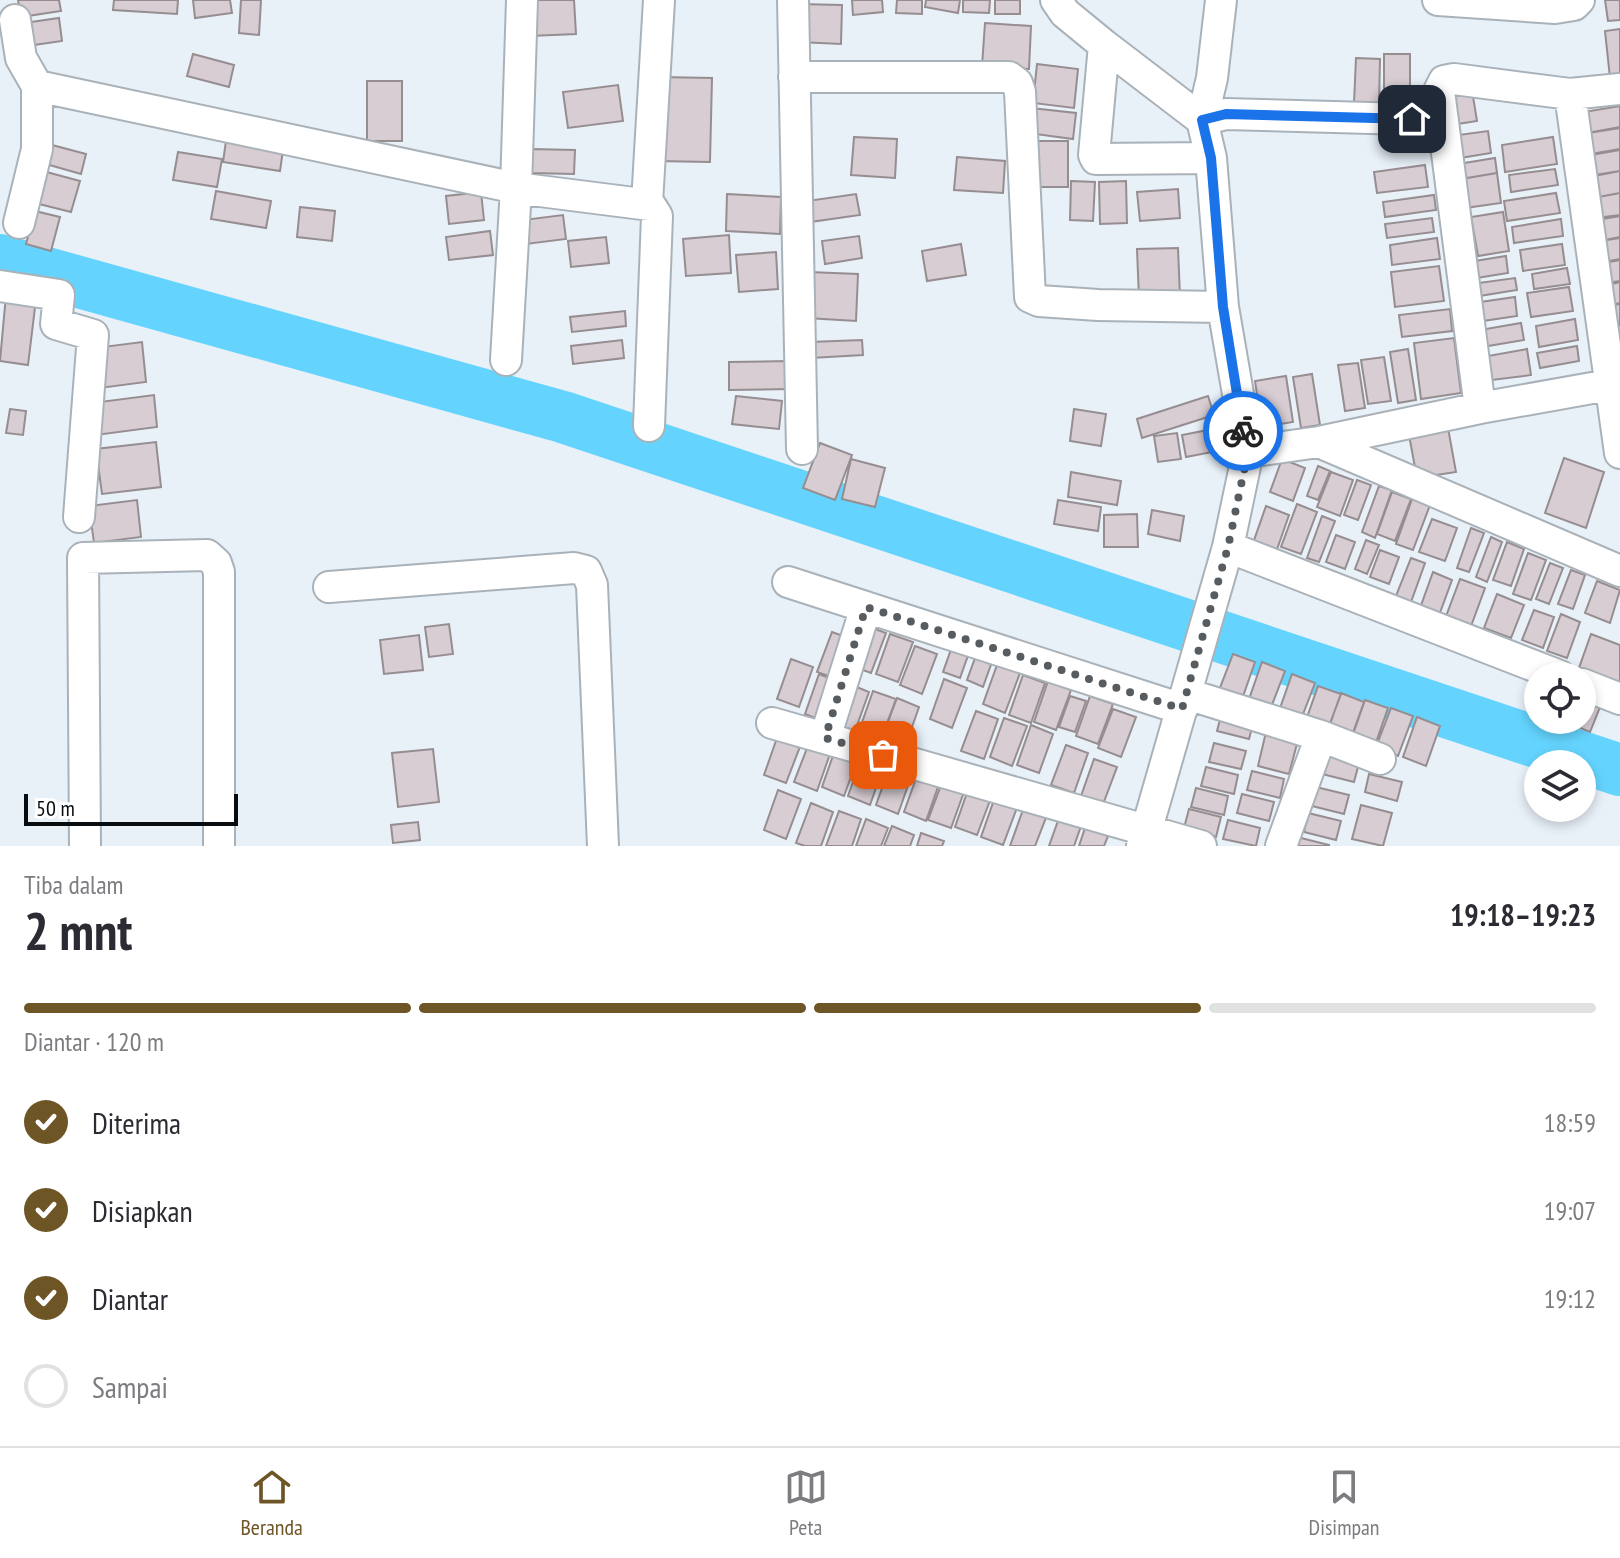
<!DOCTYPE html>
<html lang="id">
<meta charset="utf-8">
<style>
body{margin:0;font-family:"PT Sans Narrow",sans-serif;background:#f2f2f3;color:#2b2b33;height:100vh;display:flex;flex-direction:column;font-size:30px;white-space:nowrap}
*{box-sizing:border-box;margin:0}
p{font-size:26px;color:#7c7c81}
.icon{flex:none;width:44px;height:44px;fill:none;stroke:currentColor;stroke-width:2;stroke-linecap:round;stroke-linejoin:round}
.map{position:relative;height:846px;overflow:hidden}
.drawer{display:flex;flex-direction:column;background:#fff;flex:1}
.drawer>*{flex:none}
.controls{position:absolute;left:1524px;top:662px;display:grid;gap:16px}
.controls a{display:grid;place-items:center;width:72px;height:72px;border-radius:50%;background:#fff;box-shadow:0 4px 12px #0003;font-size:40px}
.scale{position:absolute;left:24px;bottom:20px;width:214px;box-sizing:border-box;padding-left:8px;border:4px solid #090c0f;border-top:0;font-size:22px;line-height:28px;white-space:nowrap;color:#090c0f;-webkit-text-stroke:6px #fff;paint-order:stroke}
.pin{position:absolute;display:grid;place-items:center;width:68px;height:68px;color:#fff;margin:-34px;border-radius:16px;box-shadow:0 4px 12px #0006}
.courier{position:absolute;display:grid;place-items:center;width:80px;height:80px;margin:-40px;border:6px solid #1a73e8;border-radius:50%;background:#fff;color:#222;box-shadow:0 2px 10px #0007}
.summary em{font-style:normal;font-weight:700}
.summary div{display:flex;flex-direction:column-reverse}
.summary{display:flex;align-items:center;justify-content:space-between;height:136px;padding:0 24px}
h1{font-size:52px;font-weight:700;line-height:60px}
.bar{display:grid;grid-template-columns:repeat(4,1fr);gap:12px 8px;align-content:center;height:96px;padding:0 24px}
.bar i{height:10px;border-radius:6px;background:#e1e1e2}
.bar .active{background:#6e5526}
.bar p{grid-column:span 4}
ol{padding:0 24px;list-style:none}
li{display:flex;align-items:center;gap:24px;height:88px}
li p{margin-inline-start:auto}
li .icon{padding:8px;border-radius:50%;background:#6e5526;color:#fff;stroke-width:4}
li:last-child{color:#7c7c81}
li i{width:44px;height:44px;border:4px solid #e1e1e2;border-radius:50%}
.dock{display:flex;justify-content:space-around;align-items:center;height:112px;border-top:2px solid #e1e1e2;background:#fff;font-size:22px;color:#7c7c81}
.dock a{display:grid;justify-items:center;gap:4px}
.dock .active{color:#6e5526}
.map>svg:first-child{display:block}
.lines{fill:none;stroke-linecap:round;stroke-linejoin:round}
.river{stroke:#64d4fe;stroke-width:52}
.building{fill:#d7cdd2;stroke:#968d91;stroke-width:2}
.street-casing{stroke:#aab2b9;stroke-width:34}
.street{stroke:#fff;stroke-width:30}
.done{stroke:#575c61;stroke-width:8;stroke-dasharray:0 14.4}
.route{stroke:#1a73e8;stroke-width:10}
</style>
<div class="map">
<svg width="1620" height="846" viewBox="0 0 1620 846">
<rect width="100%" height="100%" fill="#e8f0f8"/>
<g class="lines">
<path class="river" d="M0 260 563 417 1620 770"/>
</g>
<path class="building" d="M18 0H59L61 11 21 17Z
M114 0H178L177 14 113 10Z
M193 0H230L232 13 195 18Z
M241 0H261L259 35 239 33Z
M528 0H574L576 34 530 36Z
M852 0H882L883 12 853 15Z
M897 0H922V14L896 13Z
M926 0H960L958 13 925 7Z
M963 0H990L989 13 963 12Z
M995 0H1020V14H995Z
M1605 0H1620V20L1608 21Z
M800 4 842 5 841 44 799 42Z
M59 18 62 41 20 47 17 24Z
M985 23 1031 26 1029 69 982 66Z
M1620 29V86L1611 87 1605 31Z
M193 54 234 65 229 87 187 76Z
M1384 54H1410V106H1384Z
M1356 58 1380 59 1379 104 1354 103Z
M1037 64 1078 69 1074 108 1033 103Z
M659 77 712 78 710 162 657 161Z
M367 81H402V141H367Z
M1471 84 1477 121 1451 125 1446 88Z
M618 85 623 121 568 128 563 92Z
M1620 106V127L1582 134 1578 113Z
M1031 108 1076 113 1073 139 1028 133Z
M1620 128V149L1585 155 1582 134Z
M1488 131 1491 153 1454 159 1451 136Z
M227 134 284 143 280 171 223 162Z
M854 137 897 139 895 178 851 175Z
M1553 137 1557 164 1505 172 1502 145Z
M1033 141H1068V187H1033Z
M52 145 86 154 81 174 46 164Z
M530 149 575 150 574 174 530 173Z
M1620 150V171L1589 176 1585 156Z
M178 152 222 159 217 187 173 180Z
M957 157 1005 161 1003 193 954 190Z
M1495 158 1497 173 1461 179 1458 164Z
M1425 165 1428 187 1377 193 1374 172Z
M1555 169 1558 185 1511 192 1509 175Z
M39 170 80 181 71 212 31 202Z
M1620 171V193L1593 198 1589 177Z
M1497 173 1501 203 1465 208 1461 179Z
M1071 181 1095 182 1093 221 1070 220Z
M1126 181 1127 223 1100 224 1099 182Z
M1178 189 1180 218 1140 221 1137 192Z
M216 191 271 201 266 228 211 219Z
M481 192 484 220 449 224 446 196Z
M1556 193 1560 213 1507 221 1504 201Z
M1620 193V215L1596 218 1593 198Z
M727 194 781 197 780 234 726 231Z
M856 194 860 215 810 222 807 201Z
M1434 195 1436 210 1385 217 1383 202Z
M300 207 335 211 332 241 297 237Z
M35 211 60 217 51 251 26 244Z
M1503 212 1509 251 1478 256 1471 217Z
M563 215 566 239 518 245 515 221Z
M1620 216V237L1600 241 1597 220Z
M1432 218 1434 232 1387 238 1385 224Z
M1561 219 1563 236 1514 243 1512 227Z
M490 231 493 255 449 260 446 237Z
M729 235 731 273 686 276 683 239Z
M859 236 862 258 825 264 822 241Z
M606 237 609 263 571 267 568 241Z
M1437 238 1440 259 1392 265 1390 245Z
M1620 238V259L1604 262 1600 241Z
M961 244 966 275 927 281 922 251Z
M1562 244 1565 265 1523 271 1520 250Z
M1178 248 1180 297 1139 299 1137 249Z
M776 252 778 289 739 292 736 255Z
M1506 256 1508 273 1464 280 1462 263Z
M1620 260V281L1607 283 1604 263Z
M1439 266 1444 301 1395 307 1391 272Z
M1567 268 1570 284 1534 289 1532 274Z
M809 272 858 274 856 321 807 318Z
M1515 278 1517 290 1473 297 1471 284Z
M1620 282V303L1611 305 1608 285Z
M1569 287 1573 311 1531 317 1527 293Z
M6 295 36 299 28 365 0 361Z
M1515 297 1517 316 1476 322 1473 303Z
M1620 304V326H1615L1612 305Z
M1450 309 1452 331 1402 337 1399 315Z
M625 311 626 326 572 332 570 317Z
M1575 319 1578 340 1539 347 1536 326Z
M1521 323 1524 340 1482 347 1480 330Z
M1454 338 1461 393 1421 399 1414 343Z
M622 340 624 358 573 364 571 346Z
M862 340 863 355 811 358 810 342Z
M142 342 146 382 92 389 87 349Z
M1577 346 1579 361 1540 368 1537 353Z
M1408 349 1416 400 1398 403 1390 352Z
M1527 349 1531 375 1492 380 1488 356Z
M1384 357 1391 401 1368 404 1361 360Z
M789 361 790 389 729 390V362Z
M1358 363 1365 408 1345 411 1338 365Z
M1312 374 1320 425 1301 428 1293 377Z
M1286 376 1293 422 1262 427 1255 381Z
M154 395 157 427 96 435 92 403Z
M736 396 782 401 779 429 732 424Z
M1208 396 1214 415 1142 438 1137 419Z
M10 409 26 411 23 435 6 433Z
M1074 409 1106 414 1101 446 1070 441Z
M1448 428 1456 472 1417 478 1409 435Z
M1208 430 1212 452 1186 457 1182 435Z
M1177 433 1181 459 1158 462 1154 436Z
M156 442 161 487 102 494 96 449Z
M820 443 852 455 835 500 803 488Z
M1564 458 1604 472 1586 528 1545 513Z
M851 459 885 468 875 507 842 499Z
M1282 459 1305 468 1293 501 1270 492Z
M1318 466 1330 471 1318 500 1307 496Z
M1071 472 1121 481 1117 505 1068 497Z
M1331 472 1353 480 1340 516 1317 507Z
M1357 480 1371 485 1358 520 1344 515Z
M1379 486 1392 490 1375 538 1362 532Z
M1392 492 1411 499 1395 541 1377 534Z
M1412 499 1430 505 1413 550 1396 544Z
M137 500 141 537 94 543 89 506Z
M1058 500 1101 507 1098 531 1054 524Z
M1297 504 1317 512 1301 554 1281 547Z
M1266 506 1289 515 1275 555 1252 546Z
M1152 510 1184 516 1180 541 1148 534Z
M1137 514 1138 547H1104V515Z
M1322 516 1335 521 1319 562 1307 558Z
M1432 519 1457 528 1445 561 1419 552Z
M1471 528 1484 533 1469 572 1457 568Z
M1336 535 1355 542 1345 569 1326 562Z
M1491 537 1502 542 1487 582 1476 577Z
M1366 540 1379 545 1367 574 1355 569Z
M1507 542 1524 549 1511 586 1493 580Z
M1380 550 1399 557 1389 584 1370 577Z
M1528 553 1546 560 1531 600 1513 594Z
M1411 558 1425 563 1411 602 1396 596Z
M1550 563 1563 568 1549 604 1536 599Z
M1571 570 1585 575 1573 609 1558 604Z
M1433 572 1452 580 1438 618 1419 611Z
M1460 579 1485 588 1470 629 1445 619Z
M1597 581 1620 590 1610 623 1585 613Z
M1497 594 1524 605 1511 638 1484 628Z
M1534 610 1554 617 1543 648 1522 640Z
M1561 614 1580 622 1567 658 1547 651Z
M449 624 453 654 429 657 425 627Z
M864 625 886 633 871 673 849 665Z
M832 632 854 640 840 680 817 672Z
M890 634 913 642 898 682 876 674Z
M1591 634 1620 645V684L1579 668Z
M419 635 423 670 384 674 380 640Z
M954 641 971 647 960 678 943 672Z
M915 646 937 654 922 694 900 685Z
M978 650 994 656 983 687 967 680Z
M1233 654 1255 662 1241 702 1218 693Z
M791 659 813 667 799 707 777 699Z
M1262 662 1285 671 1270 710 1248 702Z
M997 665 1020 673 1005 713 983 704Z
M819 674 842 683 827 723 805 714Z
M1292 674 1315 683 1300 722 1278 714Z
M1023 675 1045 683 1031 723 1009 715Z
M944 679 967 688 952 728 930 719Z
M1048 681 1071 690 1056 730 1034 722Z
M847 683 869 692 855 731 832 723Z
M1318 686 1341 694 1326 734 1304 726Z
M873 691 896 699 881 739 859 731Z
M1341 693 1364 702 1350 741 1327 733Z
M1070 696 1086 701 1075 732 1059 727Z
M1090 696 1113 704 1098 744 1076 736Z
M897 698 919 707 905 747 882 738Z
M1365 700 1388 708 1374 748 1351 740Z
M1582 700 1600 707 1590 732 1566 722 1567 720H1582Z
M1391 708 1413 716 1398 756 1376 747Z
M1113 709 1136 717 1121 757 1098 748Z
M976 711 998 719 984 759 961 751Z
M1222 712 1254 720 1249 739 1217 731Z
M1417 717 1440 726 1426 766 1403 757Z
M1004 718 1027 726 1012 766 990 757Z
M1031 725 1053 734 1039 773 1017 765Z
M1266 732 1298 740 1289 774 1258 766Z
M778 735 801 744 786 783 764 775Z
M809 743 831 751 817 791 794 782Z
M1214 743 1246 751 1241 769 1209 762Z
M1066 745 1088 753 1074 793 1051 785Z
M836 747 859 755 844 796 822 787Z
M433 749 439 802 398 807 392 753Z
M1326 755 1359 763 1354 782 1322 774Z
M862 756 884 765 870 805 848 796Z
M1094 759 1117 767 1102 807 1080 799Z
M890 766 912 774 898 814 876 805Z
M1206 767 1238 775 1234 794 1201 786Z
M1252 771 1284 779 1280 798 1247 790Z
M918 773 940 781 926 821 904 812Z
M1369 774 1402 782 1397 801 1365 792Z
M943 780 965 789 951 828 928 820Z
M969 787 992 795 977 835 955 827Z
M1316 787 1349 795 1344 814 1312 806Z
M1196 788 1228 796 1224 815 1191 807Z
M778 790 801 799 786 839 764 830Z
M1242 794 1274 802 1269 821 1237 813Z
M995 797 1018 805 1003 845 981 837Z
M811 803 833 812 821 846H805L796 843Z
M1361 805 1392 813 1383 846 1352 839Z
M1024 807 1047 815 1035 846H1010Z
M1189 809 1221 817 1216 837 1184 828Z
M839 811 861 819 852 846H826Z
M1308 813 1341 821 1336 840 1304 832Z
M1059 818 1081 826 1074 846H1049Z
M866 819 888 828 881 846H856Z
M1228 820 1260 828 1256 846 1223 839Z
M418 822 420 840 393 843 391 825Z
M892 826 914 835 910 846H884Z
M1085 828 1108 836 1104 846H1079Z
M921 833 944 841 942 846H917Z
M1297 837 1329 845V846H1295Z"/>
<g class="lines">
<defs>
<path id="street" d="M793 0 802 449
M1056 0 1065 13 1104 45 1202 120 1211 158 1223 307 1248 452
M1438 0 1555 8 1574 5 1579 0
M15 20 21 58 37 86 516 188 650 205 657 216 649 426
M1104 45 1094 155 1096 159 1211 158
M794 77H1009L1017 83 1020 92 1030 297 1039 301 1098 305 1223 307
M1570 94 1620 453
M1202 120 1226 114 1443 120
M1202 120 1212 78 1221 0
M647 203 659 0
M19 223 37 149V86
M0 286 59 295 56 324 93 335 79 517
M506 360 516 188 522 0
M1480 408 1439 91 1444 81 1454 79 1570 94 1620 89
M1319 442 1620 571
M1228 547 1560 676
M788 582 1182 709
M329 587 574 568 586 571 592 585 603 846
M1582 684 1620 699
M1187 694 1321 736 1380 759
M772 723 1201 846
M825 738 866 607
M85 846 83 558 207 555 216 563 219 572V846
M1142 846 1228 547 1248 452 1319 442 1480 408 1620 383
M1281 846 1321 736"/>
</defs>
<use href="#street" class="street-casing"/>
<use href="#street" class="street"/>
</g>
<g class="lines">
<path class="done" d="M883 755 825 738 866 607 1182 709 1228 547 1248 452 1243 431"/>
<path class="route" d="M1243 431 1223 307 1211 158 1202 120 1226 114 1412 119"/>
</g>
</svg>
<div class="controls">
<a><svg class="icon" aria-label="locate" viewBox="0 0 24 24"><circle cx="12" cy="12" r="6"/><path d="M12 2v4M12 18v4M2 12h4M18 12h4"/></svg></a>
<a><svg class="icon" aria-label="layers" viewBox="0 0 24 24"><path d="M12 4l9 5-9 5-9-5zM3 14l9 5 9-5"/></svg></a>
</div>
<div class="scale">50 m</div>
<div class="pin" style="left:883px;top:755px;background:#ea580c"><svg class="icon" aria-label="bag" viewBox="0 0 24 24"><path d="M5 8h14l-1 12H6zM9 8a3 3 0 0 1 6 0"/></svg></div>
<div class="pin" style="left:1412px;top:119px;background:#1f2937"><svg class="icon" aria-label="home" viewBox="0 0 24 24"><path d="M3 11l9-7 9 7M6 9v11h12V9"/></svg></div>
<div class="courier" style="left:1243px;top:431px"><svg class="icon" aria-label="bike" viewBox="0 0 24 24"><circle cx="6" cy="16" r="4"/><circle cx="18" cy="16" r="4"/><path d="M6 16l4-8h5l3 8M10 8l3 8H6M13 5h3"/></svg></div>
</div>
<section class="drawer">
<div class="summary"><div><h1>2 mnt</h1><p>Tiba dalam</p></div><em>19:18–19:23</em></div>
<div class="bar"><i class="active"></i><i class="active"></i><i class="active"></i><i></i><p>Diantar · 120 m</p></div>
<ol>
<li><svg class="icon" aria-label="check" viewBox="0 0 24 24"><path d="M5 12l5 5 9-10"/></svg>Diterima<p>18:59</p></li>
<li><svg class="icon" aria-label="check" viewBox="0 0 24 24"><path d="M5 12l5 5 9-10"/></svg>Disiapkan<p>19:07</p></li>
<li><svg class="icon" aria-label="check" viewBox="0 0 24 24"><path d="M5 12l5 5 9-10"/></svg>Diantar<p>19:12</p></li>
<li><i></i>Sampai</li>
</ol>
</section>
<nav class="dock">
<a class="active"><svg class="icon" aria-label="home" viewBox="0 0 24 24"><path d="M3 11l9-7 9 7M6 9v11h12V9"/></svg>Beranda</a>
<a><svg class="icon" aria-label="map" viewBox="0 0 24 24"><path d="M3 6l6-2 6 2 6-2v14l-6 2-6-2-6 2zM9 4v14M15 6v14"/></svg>Peta</a>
<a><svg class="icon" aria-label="saved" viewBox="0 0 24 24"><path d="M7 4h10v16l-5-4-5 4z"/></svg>Disimpan</a>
</nav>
